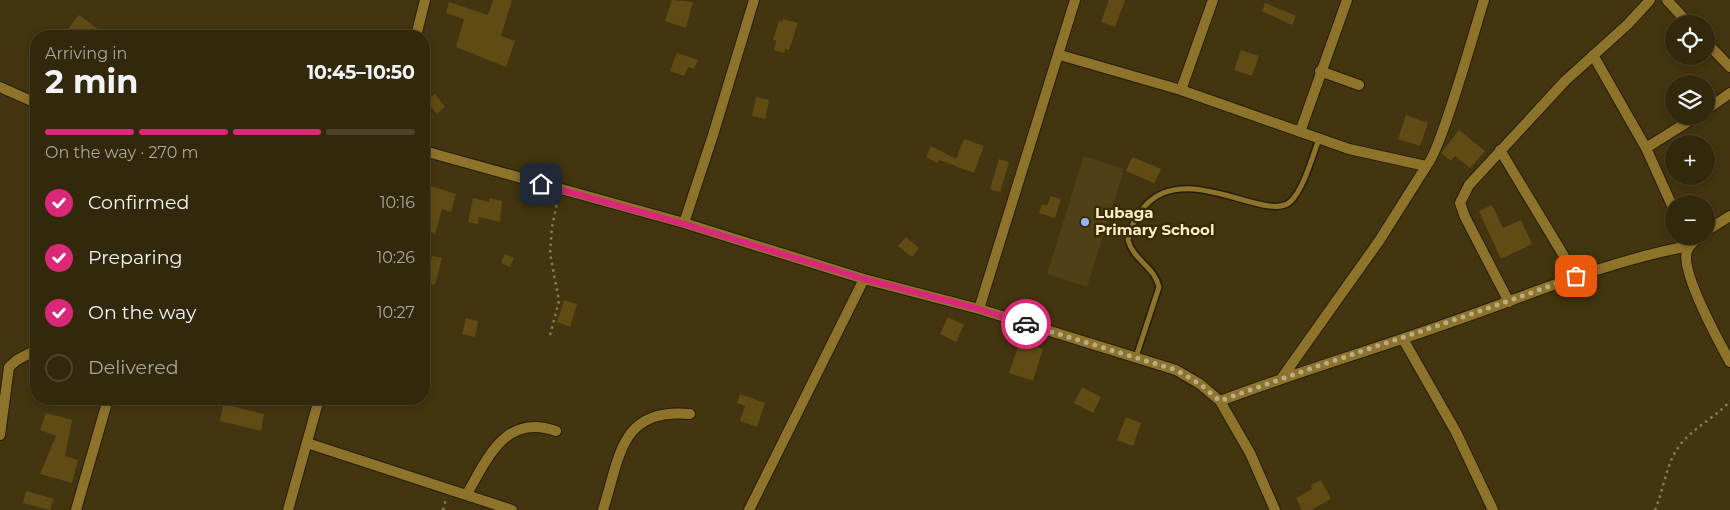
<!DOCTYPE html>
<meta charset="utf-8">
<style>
body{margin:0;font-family:Montserrat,sans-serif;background:#3d3419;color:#f1f3f6;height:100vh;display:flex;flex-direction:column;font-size:19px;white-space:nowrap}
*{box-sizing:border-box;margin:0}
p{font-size:16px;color:#a8a69d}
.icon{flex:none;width:28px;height:28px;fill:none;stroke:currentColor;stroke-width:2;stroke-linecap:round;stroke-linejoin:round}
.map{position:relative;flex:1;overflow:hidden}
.panel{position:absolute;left:30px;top:30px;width:400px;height:375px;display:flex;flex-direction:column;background:#32280b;border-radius:20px;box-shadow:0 2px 8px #0003,0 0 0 1px #4d442c}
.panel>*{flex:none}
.tools{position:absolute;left:1665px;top:15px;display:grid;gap:10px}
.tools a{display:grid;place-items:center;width:50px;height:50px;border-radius:50%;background:#32280b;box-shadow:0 2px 8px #0003,0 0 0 1px #4d442c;font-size:25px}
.pin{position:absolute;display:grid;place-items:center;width:42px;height:42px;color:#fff;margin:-21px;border-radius:10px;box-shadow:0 2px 8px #0006}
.courier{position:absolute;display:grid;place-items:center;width:50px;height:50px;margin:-25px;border:4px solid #db2777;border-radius:50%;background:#fff;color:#222;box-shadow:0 1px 6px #0007}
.head em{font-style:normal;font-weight:700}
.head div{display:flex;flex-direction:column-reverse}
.head{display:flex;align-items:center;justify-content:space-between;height:85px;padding:0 15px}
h1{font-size:32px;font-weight:700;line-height:38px}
.bar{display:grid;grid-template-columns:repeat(4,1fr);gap:8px 5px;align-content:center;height:60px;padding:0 15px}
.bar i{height:6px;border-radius:4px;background:#4d442c}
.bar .selected{background:#db2777}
.bar p{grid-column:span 4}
ol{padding:0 15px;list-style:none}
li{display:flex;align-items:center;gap:15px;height:55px}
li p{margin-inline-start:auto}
li .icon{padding:5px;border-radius:50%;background:#db2777;color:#fff;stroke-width:4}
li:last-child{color:#a8a69d}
li i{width:28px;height:28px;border:2px solid #4d442c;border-radius:50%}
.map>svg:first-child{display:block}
.built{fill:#504016}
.building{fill:#604b14}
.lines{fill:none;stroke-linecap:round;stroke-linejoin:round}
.service-casing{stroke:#261d07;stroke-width:8}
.minor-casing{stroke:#261d07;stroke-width:12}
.path{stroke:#887a55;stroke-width:2.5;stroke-dasharray:2.5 4;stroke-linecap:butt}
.service{stroke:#8e732b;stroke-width:5}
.minor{stroke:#8e732b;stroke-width:10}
.done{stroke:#bbac89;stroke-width:5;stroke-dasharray:0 9}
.route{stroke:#db2777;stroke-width:6}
.poi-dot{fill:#99b5fd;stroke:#392b03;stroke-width:2}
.labels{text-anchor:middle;stroke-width:5;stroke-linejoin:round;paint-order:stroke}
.poi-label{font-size:15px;font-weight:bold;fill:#fbecca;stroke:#392b03;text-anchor:start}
</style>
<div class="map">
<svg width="1730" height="510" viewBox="0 0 1730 510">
<rect width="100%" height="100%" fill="#43350f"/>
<path class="built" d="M1084 156 1124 169 1087 287 1047 274Z"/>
<path class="building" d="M493 0H512L501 36 515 41 506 67 456 47 464 19 446 13 449 2 488 15Z
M672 0 693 2 686 28 665 21Z
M1109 0H1125L1115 27 1101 22Z
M1265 3 1296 16 1292 25 1262 11Z
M79 15 99 30 95 36H78L68 29Z
M783 19 798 23 789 50 785 49 784 53 774 50 776 41 773 40 779 21 782 22Z
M1241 50 1259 56 1252 76 1234 70Z
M677 53 698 60 694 69 688 67 684 76 670 71Z
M435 94 445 107 437 114 426 101Z
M756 97 769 100 765 119 752 116Z
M1406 115 1428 123 1420 146 1398 139Z
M1459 130 1485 151 1470 168 1455 156 1451 161 1441 153Z
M964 139 984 146 974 173 939 160 937 163 926 157 931 146 956 159Z
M1132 157 1161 169 1154 183 1126 171Z
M999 159 1009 162 1000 192 990 189Z
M424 184 456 194 451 212 442 209 435 234 424 230Z
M1051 196 1061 199 1055 218 1039 213 1042 204 1047 205Z
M473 198 489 202 490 198 502 201 500 222 479 217 478 224 468 222Z
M1492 205 1503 228 1521 220 1532 244 1501 259 1479 211Z
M906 237 919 248 912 257 898 246Z
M505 254 514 258 510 267 501 263Z
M432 256 442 258 435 285 425 283Z
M564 300 577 304 570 327 557 322Z
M948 317 964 325 956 342 940 334Z
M466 318 478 321 475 337 462 334Z
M1020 341 1043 349 1033 381 1009 373Z
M1082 387 1101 397 1093 413 1074 403Z
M740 394 765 403 757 427 740 421 745 406 737 403Z
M223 404 264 414 261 431 220 421Z
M46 413 72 420 65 456 78 460 72 483 40 474 56 436 40 430Z
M1126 417 1141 423 1133 446 1117 440Z
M1321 480 1331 499 1311 510H1302L1296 498 1312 489 1311 485Z
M26 491 54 499 50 510 23 503Z"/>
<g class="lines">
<defs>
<path id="service" d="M1136 357 1159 287C1155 267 1133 260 1128 240 1130 228 1136 216 1145 206 1186 160 1266 223 1290 202 1303 191 1313 155 1319 139"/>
<path id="minor" d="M1667 0 1689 24
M416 36 425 0
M1706 42 1730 67
M1060 55 1181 90 1349 149 1426 166C1439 157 1476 25 1484 0
M1593 55 1646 148 1674 210
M1320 71 1359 85
M0 87 36 103
M1181 90 1213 0
M1706 110 1730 93
M1300 132 1347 0
M1646 148 1697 116
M1500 150 1576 276
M424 151 684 223 864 279 979 309 1176 370 1200 384 1220 401 1250 453 1275 510
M684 223 713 135 754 0
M1706 231 1730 216
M1700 236C1695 240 1689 245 1687 251 1680 271 1719 342 1730 362
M1509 302 1465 217 1460 203 1469 185 1565 81 1628 24 1650 0
M979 309 1075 0
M1403 339 1456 432 1493 510
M1281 379 1379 241 1427 165
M1220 401C1297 372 1376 349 1454 321 1532 294 1608 261 1689 246L1685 236
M0 435 9 367 17 360 36 350
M307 443 512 510
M467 494C488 457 506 413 556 431
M76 510 108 399
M288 510 319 399
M603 510C620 457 620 407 690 414
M749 510 864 279"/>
</defs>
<use href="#service" class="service-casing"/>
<use href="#minor" class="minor-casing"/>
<path class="path" d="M550 335 559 301 550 253 552 227 558 198
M443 510 446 499
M1655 510C1664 489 1666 463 1680 445 1694 427 1715 418 1730 401"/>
<use href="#service" class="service"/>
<use href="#minor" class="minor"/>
</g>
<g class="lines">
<path class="done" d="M1026 324 1176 370 1200 384 1220 401C1338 357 1459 321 1576 276"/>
<path class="route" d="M541 184 684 224 864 279 979 309 1026 324"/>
</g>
<circle class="poi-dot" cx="1085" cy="222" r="5"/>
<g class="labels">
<g class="poi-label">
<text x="1095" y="218">Lubaga<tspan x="1095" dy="17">Primary School</tspan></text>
</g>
</g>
</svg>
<div class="tools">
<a><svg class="icon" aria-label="locate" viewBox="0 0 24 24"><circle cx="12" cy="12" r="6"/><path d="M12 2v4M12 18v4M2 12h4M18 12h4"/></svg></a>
<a><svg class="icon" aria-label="layers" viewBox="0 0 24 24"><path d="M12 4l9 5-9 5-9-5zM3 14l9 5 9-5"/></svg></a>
<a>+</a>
<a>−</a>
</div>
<div class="pin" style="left:1576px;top:276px;background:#ea580c"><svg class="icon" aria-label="bag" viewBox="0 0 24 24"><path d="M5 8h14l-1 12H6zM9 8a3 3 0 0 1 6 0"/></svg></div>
<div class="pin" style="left:541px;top:184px;background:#1f2937"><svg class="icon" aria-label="home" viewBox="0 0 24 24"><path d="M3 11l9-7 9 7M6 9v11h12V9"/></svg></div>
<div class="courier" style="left:1026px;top:324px"><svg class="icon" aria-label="car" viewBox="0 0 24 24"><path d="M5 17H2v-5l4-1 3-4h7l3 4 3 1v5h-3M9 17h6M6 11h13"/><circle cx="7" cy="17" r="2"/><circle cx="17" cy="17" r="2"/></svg></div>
<section class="panel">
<div class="head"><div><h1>2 min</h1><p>Arriving in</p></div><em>10:45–10:50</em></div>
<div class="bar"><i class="selected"></i><i class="selected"></i><i class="selected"></i><i></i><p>On the way · 270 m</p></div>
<ol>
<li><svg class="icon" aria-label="check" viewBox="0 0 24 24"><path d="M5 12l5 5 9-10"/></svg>Confirmed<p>10:16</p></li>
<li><svg class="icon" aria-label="check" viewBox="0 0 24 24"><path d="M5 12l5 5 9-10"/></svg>Preparing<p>10:26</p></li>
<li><svg class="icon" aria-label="check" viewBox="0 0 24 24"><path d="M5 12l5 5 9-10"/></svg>On the way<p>10:27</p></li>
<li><i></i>Delivered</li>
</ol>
</section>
</div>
